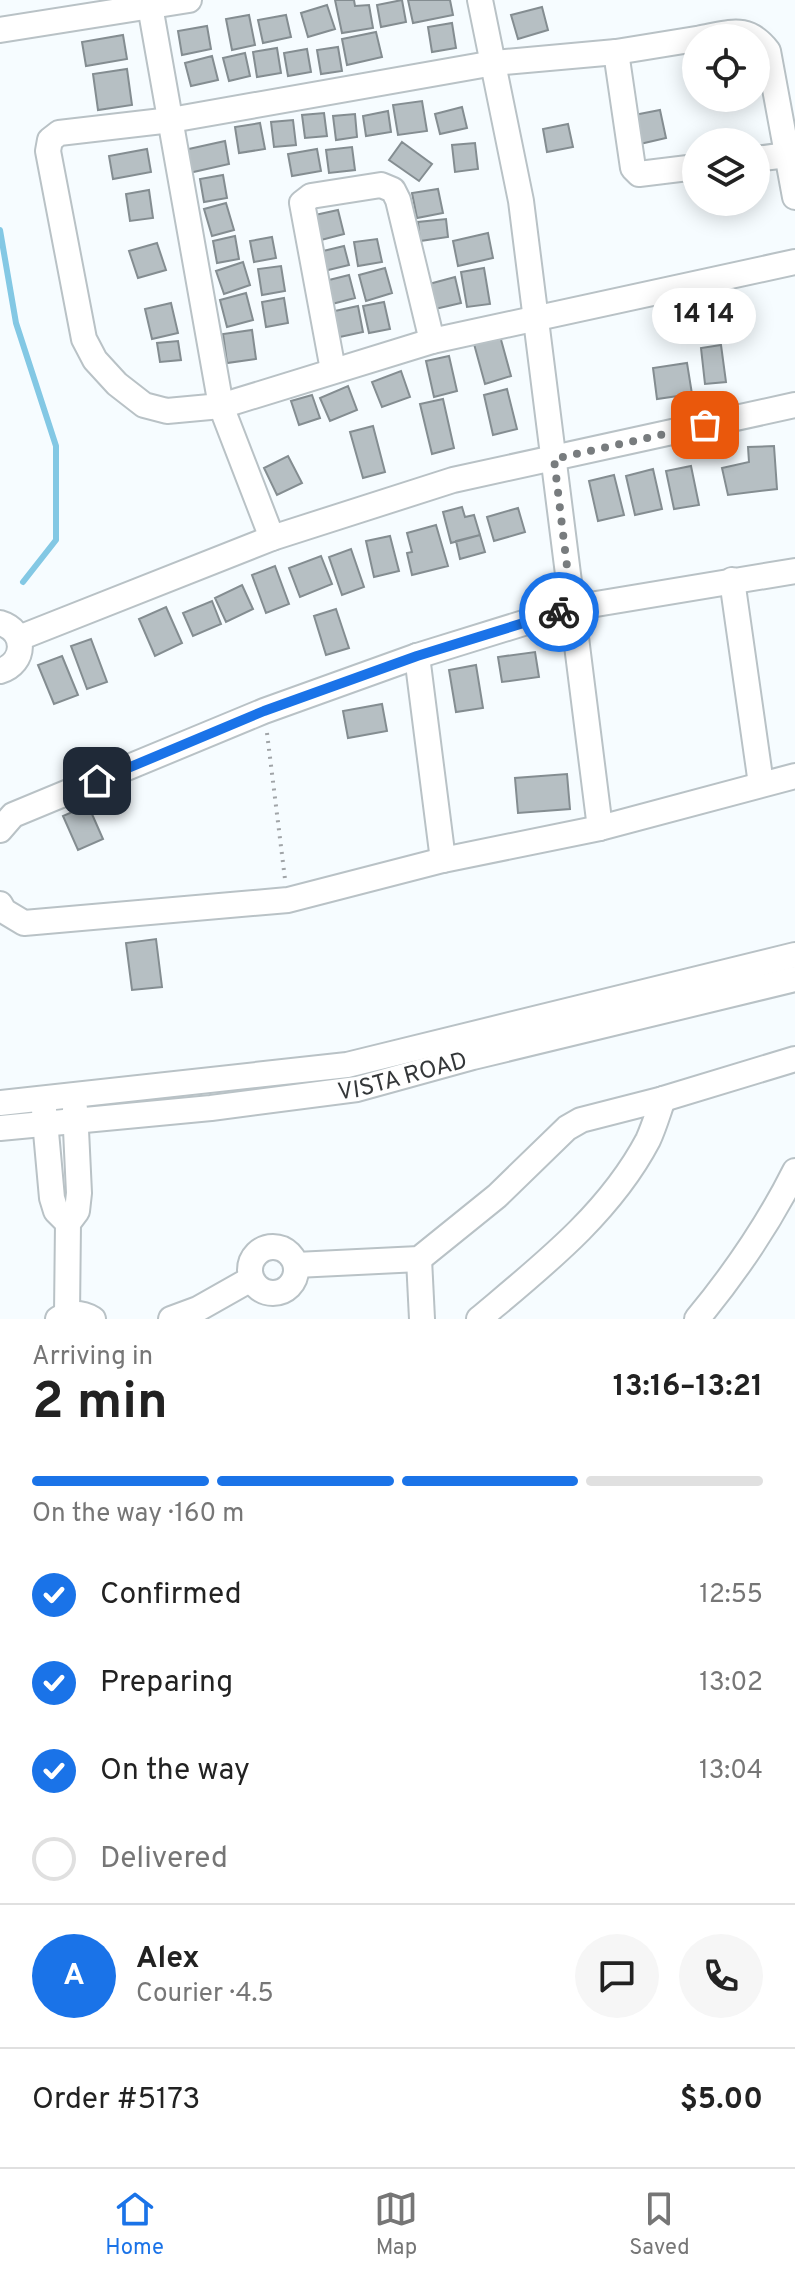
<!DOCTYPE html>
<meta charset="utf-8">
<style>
body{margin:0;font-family:Overpass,sans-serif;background:#f6f6f6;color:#222;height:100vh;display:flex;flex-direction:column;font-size:30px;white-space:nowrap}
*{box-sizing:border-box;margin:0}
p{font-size:26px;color:#767676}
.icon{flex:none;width:44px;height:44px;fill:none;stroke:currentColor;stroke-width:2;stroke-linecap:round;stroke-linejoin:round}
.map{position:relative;height:1319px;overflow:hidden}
.drawer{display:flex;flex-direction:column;background:#fff;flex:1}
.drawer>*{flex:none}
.tools{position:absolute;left:682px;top:24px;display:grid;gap:16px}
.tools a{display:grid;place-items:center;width:88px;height:88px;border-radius:50%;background:#fff;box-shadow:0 4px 20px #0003;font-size:40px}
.pin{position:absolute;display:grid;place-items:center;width:68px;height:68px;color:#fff;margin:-34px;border-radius:16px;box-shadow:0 4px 12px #0006}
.courier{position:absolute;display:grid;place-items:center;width:80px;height:80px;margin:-40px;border:6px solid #1a73e8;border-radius:50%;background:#fff;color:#222;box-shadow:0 2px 10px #0007}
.bubble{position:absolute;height:56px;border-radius:28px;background:#fff;box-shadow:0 4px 20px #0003;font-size:26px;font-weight:700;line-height:56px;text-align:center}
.head em{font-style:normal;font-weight:700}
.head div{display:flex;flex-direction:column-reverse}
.head{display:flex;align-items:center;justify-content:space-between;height:136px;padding:0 32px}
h1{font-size:52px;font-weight:700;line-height:60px}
.bar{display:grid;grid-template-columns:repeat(4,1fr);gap:12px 8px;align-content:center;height:96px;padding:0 32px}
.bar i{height:10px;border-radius:6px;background:#e0e0e0}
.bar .active{background:#1a73e8}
.bar p{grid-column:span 4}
.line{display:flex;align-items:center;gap:20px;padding:0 32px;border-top:2px solid #e0e0e0}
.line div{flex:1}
.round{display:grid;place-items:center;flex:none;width:84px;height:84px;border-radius:42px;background:#f6f6f6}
ol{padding:0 32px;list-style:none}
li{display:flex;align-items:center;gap:24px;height:88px}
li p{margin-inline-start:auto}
li .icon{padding:8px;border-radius:50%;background:#1a73e8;color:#fff;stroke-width:4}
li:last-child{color:#767676}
li i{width:44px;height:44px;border:4px solid #e0e0e0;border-radius:50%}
.tab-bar{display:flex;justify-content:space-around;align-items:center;height:112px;border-top:2px solid #e0e0e0;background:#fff;font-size:22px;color:#767676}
.tab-bar a{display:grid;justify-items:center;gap:4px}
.tab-bar .active{color:#1a73e8}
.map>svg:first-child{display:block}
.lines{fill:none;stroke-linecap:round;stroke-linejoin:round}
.stream{stroke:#83c8e4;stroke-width:6}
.building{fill:#b6bfc3;stroke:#848d91;stroke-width:2}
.minor-casing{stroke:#b9c2c6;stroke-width:28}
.path{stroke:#a0a4a7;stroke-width:4;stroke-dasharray:2 6;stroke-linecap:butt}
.minor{stroke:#fff;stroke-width:24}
.done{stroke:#787c7e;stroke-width:8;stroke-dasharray:0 14.4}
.route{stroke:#1a73e8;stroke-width:10}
.labels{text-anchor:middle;stroke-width:8;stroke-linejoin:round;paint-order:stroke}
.street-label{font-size:24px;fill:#343739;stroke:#fff}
</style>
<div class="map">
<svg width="795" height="1319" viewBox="0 0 795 1319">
<rect width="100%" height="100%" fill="#f6fcff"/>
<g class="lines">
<path class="stream" d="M0 230 16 323 56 446V540L23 582"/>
</g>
<path class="building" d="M335 0H354L355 6 369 5 373 28 342 33Z
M402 0 406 22 381 27 377 5Z
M408 0H450L453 15 413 23Z
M327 5 335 29 308 37 301 13Z
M542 7 548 30 518 39 511 15Z
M249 15 255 45 232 50 226 19Z
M286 15 291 37 263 43 258 20Z
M452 23 456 48 432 52 428 27Z
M207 26 211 49 182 55 178 31Z
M376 32 382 57 347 65 342 39Z
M123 35 127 59 86 66 82 42Z
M338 47 342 71 321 74 317 50Z
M277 48 281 73 257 77 253 52Z
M307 49 311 72 288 76 284 53Z
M245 53 250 76 229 81 223 58Z
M212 56 218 80 191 86 185 63Z
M127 69 132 105 98 110 93 74Z
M422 101 427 131 398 135 393 105Z
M462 107 467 128 440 134 435 114Z
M660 110 666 138 640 144 634 115Z
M388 111 391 132 366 136 363 116Z
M324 113 327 136 305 138 302 115Z
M355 114 357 137 336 140 333 116Z
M293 120 296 145 274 147 271 122Z
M260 123 265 149 239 153 235 127Z
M568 124 573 147 547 152 543 129Z
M225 141 229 164 189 173 184 150Z
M402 142 432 164 419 181 389 160Z
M475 143 478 169 455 172 452 145Z
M352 147 355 170 329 173 326 150Z
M147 149 151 172 113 179 109 156Z
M317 149 321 171 292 176 288 154Z
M223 175 227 198 204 202 200 179Z
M438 189 443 213 417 218 412 193Z
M149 190 153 218 130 221 126 194Z
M226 203 234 230 212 236 204 209Z
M338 210 344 234 321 240 315 215Z
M446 219 448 237 420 241 418 222Z
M488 233 493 258 458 266 453 241Z
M235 236 239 259 217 263 213 241Z
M272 237 276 258 254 262 250 241Z
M377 239 382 262 358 266 354 242Z
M157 243 166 270 138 278 129 251Z
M344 246 349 265 324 271 319 252Z
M243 262 250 285 224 294 216 271Z
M281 266 285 291 262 295 258 269Z
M385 268 392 293 366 301 359 275Z
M484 268 490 304 467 307 461 272Z
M349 275 355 298 332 304 325 281Z
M455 277 461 303 435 309 429 284Z
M246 293 253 320 227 327 220 300Z
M284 298 288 323 266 327 262 302Z
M384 302 390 329 369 333 363 306Z
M171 303 178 333 152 339 145 309Z
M358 306 363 332 335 338 330 312Z
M252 330 256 359 227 363 223 334Z
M500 336 511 376 485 384 474 344Z
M178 341 181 360 160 362 157 343Z
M721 345 726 382 705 384 701 348Z
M449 356 457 391 434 397 426 361Z
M687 363 692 394 657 399 653 368Z
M401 371 410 397 382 407 372 382Z
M348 386 357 410 330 421 320 398Z
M507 389 517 429 493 435 484 395Z
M312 395 320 418 299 425 291 401Z
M443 399 454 448 432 454 420 404Z
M373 426 385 472 363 478 350 432Z
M774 446 777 489 728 495 722 468 749 462 748 447Z
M288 456 302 483 277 495 264 468Z
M691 466 699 505 674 509 666 471Z
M653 469 662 509 635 515 626 476Z
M614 475 624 515 598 521 589 481Z
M462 507 465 517 474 515 480 535 451 543 443 512Z
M518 508 525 532 494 541 487 517Z
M436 525 448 566 412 575 407 553 412 552 407 533Z
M480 535 485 552 460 559 456 541Z
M390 536 399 571 374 577 366 541Z
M351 549 364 587 342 595 329 557Z
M321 556 332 584 300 597 289 568Z
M275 566 289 604 266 613 252 575Z
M242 585 253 609 226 622 215 598Z
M212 601 221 624 193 636 183 613Z
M166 607 182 643 155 656 139 619Z
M336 609 349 648 326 655 314 616Z
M91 639 107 682 87 689 71 646Z
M535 652 539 677 502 682 498 657Z
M62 656 78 695 54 704 38 665Z
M476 665 483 708 456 712 449 670Z
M382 704 387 731 348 738 343 711Z
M567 774 570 809 518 813 515 778Z
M88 805 103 839 78 850 63 816Z
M156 939 162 987 132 990 126 943Z"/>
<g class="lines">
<defs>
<g id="minor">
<path d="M480 0 521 201 600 828"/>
<path d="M150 6 221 406 272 538"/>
<path d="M0 30 189 0"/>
<path d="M701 38C731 33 747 24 768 51L795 197"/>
<path d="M696 39 616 52 494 63 171 120 59 133 50 140 48 151 84 339 95 360 117 384 144 405 167 411 221 406 432 341 795 262"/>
<path d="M616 52 633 168 639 174 696 167"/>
<path d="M756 159 787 155"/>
<path d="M333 370 302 203 311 196 381 185 393 190 398 200 432 341"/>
<path d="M732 580 761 784"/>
<path d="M0 623C27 631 26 663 0 671"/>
<path d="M19 638 272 538 453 480 795 405"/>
<path d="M417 656 443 860"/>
<path d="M0 830 13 815 264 711 417 656 572 608 795 571"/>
<path d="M0 904 4 911 24 923 288 900 443 860 600 828 795 776"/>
<path d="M0 1103 347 1065 795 955"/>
<path d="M44 1110 52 1198 56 1211 68 1223"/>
<path id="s1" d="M0 1128 211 1108 357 1089 473 1057 795 979"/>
<circle cx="273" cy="1270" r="23"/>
<path d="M419 1259 422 1319"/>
<path d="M296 1265 419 1259 497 1196 567 1128 581 1120 663 1099 795 1059"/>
<path d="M67 1314 68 1223 77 1211 79 1193 75 1109"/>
<path d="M58 1319C70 1312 81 1312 93 1319"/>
<path d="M171 1319 198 1309 251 1279"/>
<path d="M479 1319C542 1266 609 1214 648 1140 654 1127 658 1113 663 1099"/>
<path d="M697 1319C735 1273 768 1225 795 1171"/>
</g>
</defs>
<use href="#minor" class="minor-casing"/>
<path class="path" d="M267 733 285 879"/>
<use href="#minor" class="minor"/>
</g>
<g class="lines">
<path class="done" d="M559 612 572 608 554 459 705 425"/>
<path class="route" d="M97 781 264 711 417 656 559 612"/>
</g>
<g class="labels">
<g class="street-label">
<text dy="8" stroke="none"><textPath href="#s1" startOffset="406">VISTA ROAD</textPath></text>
</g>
</g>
</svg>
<div class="tools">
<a><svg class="icon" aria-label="locate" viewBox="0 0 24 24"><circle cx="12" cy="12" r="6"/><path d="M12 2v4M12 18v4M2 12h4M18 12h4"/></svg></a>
<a><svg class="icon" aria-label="layers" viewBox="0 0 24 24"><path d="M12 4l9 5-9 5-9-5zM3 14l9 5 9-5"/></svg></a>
</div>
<div class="pin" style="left:705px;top:425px;background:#ea580c"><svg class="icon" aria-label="bag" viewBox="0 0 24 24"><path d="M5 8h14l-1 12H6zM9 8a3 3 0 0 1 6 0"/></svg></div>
<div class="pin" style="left:97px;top:781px;background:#1f2937"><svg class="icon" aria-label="home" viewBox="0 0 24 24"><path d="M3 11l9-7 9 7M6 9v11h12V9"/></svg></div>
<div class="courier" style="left:559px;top:612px"><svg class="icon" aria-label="bike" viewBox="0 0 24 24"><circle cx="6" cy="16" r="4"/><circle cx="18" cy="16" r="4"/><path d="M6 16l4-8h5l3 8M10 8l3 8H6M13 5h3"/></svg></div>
<div class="bubble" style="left:652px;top:288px;width:104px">14 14</div>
</div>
<section class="drawer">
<div class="head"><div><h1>2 min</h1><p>Arriving in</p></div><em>13:16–13:21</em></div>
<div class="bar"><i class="active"></i><i class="active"></i><i class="active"></i><i></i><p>On the way · 160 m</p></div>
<ol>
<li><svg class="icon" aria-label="check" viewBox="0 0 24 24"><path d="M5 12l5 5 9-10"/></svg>Confirmed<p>12:55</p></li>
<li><svg class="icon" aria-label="check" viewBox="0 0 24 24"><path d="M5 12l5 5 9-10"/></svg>Preparing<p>13:02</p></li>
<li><svg class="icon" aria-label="check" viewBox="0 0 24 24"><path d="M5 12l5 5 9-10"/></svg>On the way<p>13:04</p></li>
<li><i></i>Delivered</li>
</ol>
<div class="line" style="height:144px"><b class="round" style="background:#1a73e8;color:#fff">A</b><div><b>Alex</b><p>Courier · 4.5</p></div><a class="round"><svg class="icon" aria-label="chat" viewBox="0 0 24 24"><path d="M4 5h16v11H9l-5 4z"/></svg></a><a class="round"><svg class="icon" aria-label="phone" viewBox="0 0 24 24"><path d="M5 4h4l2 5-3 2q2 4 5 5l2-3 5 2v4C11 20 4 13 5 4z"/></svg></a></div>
<div class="line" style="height:104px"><div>Order #5173</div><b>$5.00</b></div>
</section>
<nav class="tab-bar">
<a class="active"><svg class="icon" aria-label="home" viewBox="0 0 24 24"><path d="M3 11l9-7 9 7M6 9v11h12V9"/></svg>Home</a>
<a><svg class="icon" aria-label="map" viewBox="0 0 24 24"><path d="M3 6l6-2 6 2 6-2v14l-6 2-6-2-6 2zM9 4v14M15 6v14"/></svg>Map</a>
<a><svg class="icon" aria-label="saved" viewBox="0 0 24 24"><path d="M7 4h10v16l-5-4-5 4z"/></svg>Saved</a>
</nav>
